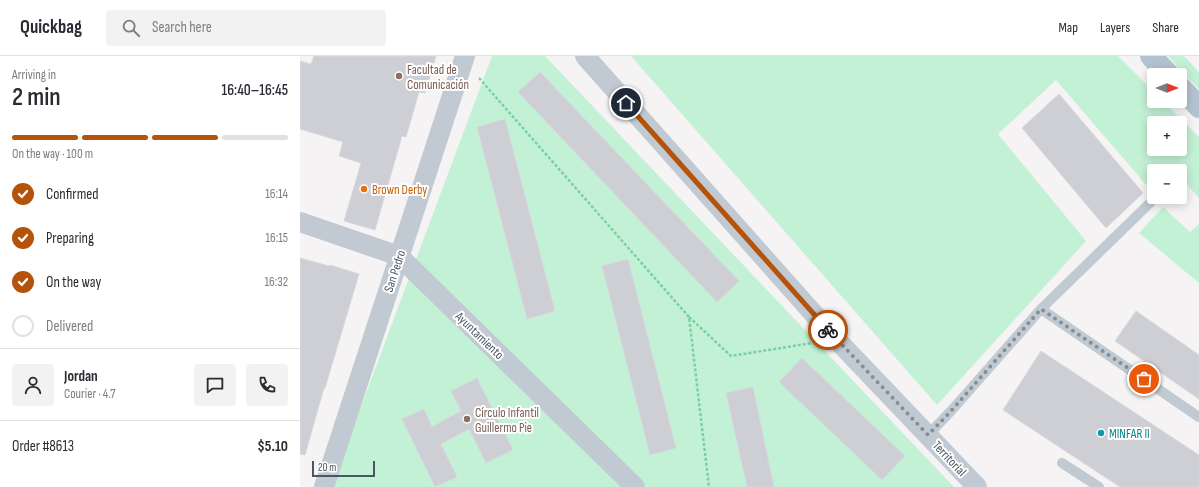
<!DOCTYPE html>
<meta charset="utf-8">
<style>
body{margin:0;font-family:"Sofia Sans Condensed",sans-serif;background:#f2f2f3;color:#2b2b33;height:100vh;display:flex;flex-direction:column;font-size:15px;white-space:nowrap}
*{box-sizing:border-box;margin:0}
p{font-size:13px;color:#7c7c81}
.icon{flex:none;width:22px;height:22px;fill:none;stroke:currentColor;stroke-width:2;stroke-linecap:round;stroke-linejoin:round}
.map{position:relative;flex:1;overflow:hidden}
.side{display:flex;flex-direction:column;background:#fff;width:300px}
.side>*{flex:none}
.needle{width:26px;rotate:90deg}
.fabs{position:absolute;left:847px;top:12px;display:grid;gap:8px}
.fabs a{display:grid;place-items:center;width:40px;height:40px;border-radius:4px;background:#fff;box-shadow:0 2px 10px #0003;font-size:20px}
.scale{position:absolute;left:12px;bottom:10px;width:63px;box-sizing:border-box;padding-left:4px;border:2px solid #4a5661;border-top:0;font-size:11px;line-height:14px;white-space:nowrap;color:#4a5661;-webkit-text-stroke:3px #fff;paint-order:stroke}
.pin{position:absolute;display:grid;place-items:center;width:34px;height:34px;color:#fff;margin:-17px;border:2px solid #fff;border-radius:50%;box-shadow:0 1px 4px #0007}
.courier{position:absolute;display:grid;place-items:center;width:40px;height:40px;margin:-20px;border:3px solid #b45309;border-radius:50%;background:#fff;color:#222;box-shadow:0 1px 5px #0007}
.headline em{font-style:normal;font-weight:600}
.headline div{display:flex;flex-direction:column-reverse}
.headline{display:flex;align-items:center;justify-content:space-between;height:68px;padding:0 12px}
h1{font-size:26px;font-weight:600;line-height:30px}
.bar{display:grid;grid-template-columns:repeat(4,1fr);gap:6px 4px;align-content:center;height:48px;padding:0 12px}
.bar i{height:5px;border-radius:3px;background:#e1e1e2}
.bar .current{background:#b45309}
.bar p{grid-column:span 4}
.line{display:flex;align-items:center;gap:10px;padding:0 12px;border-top:1px solid #e1e1e2}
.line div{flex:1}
.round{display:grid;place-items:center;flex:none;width:42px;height:42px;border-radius:4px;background:#f2f2f3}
ol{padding:0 12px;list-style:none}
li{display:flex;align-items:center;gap:12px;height:44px}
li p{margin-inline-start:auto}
li .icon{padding:4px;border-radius:50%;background:#b45309;color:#fff;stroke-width:4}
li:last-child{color:#7c7c81}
li i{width:22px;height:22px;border:2px solid #e1e1e2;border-radius:50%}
header{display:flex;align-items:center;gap:24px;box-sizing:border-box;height:56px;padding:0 20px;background:#fff;border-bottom:1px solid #e1e1e2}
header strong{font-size:19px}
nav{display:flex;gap:22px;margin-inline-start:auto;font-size:14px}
.search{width:280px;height:36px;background:#f2f2f3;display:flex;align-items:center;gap:10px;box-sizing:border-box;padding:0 14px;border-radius:4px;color:#7c7c81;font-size:15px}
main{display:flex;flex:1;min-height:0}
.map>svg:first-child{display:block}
.green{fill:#c3f1d5;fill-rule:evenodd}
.building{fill:#cdcfd5;stroke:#d7d9de}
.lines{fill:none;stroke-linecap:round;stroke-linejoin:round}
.path{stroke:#7ad0a6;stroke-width:2.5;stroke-dasharray:3 2;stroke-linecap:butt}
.service{stroke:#c1cad2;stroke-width:10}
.minor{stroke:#c1cad2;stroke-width:20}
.primary{stroke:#b3c2d1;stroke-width:22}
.done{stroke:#868d94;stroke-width:4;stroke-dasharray:0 7.2}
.route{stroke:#b45309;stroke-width:5}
.education-dot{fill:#8d6e63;stroke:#fff;stroke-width:1.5}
.food-dot{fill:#e8710a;stroke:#fff;stroke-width:1.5}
.culture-dot{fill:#0f9aa8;stroke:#fff;stroke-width:1.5}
.labels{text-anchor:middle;stroke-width:4;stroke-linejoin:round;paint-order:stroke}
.education-label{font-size:13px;fill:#785e54;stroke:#fff;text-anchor:start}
.food-label{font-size:13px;fill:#c56008;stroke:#fff;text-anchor:start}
.street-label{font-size:13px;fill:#4a5661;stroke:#fff}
.culture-label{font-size:13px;fill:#0d838f;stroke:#fff;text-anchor:start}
</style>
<header>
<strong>Quickbag</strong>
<div class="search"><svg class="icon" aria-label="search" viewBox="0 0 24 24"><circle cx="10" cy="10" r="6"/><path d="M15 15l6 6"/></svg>Search here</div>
<nav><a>Map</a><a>Layers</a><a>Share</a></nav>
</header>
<main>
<section class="side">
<div class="headline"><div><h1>2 min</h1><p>Arriving in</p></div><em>16:40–16:45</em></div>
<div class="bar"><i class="current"></i><i class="current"></i><i class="current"></i><i></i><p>On the way · 100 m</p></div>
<ol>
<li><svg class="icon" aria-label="check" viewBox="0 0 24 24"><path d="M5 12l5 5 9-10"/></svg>Confirmed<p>16:14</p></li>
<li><svg class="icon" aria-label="check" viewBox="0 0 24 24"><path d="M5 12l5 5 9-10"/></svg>Preparing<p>16:15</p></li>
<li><svg class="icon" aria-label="check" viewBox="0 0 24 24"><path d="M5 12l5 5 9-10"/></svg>On the way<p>16:32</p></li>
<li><i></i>Delivered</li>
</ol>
<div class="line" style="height:72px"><a class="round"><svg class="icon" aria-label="person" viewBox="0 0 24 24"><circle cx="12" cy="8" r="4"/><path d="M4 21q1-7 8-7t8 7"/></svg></a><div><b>Jordan</b><p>Courier · 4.7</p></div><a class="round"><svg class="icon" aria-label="chat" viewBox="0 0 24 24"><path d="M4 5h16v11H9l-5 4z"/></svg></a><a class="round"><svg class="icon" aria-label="phone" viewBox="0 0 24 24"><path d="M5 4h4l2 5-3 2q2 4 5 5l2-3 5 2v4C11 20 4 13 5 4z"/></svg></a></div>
<div class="line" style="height:52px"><div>Order #8613</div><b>$5.10</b></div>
</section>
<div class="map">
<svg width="899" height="431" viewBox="0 0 899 431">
<rect width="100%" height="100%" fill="#f5f3f3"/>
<path class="green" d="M192 0H245L654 431H31Z
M331 0H818L854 36V45H863L899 81V142L880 121V115H874L871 111 866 115H854V126L848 131 756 24 698 78 786 185 637 349ZM854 67H880V93H854Z
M868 0H884L899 16V33Z
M863 151 890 176 899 168V227L839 177Z"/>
<path class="building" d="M14 0H136L125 37 119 36 106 81 102 80 75 174 44 165 61 107 39 100 43 86 0 73V5L11 8Z
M240 16 439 225 417 246 218 36Z
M759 38 843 137 806 172 722 72Z
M205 63 255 255 227 263 177 71Z
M0 202 29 210 30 209 59 218 25 332H24L5 399 0 398Z
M328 203 376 392 350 399 302 210Z
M836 255 899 299V343L815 285Z
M741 295 899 399V431H820L703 354Z
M502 302 605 400 582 424 479 326Z
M177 322 213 394 186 407 169 373 141 388 157 421 135 431 102 363 124 353 132 371 161 355 151 335Z
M453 331 474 431H447L426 337Z"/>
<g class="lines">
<path class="path" d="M179 22 389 261 409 431
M389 261 431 300 512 287"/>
<path class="service" d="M741 253 856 141
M628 379 651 355 741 253 899 361
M762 407 799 431"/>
<path class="minor" d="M285 0 536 283 677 431
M0 166 99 200 335 431
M24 431 165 0"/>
<path class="primary" d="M851 0 869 19
M880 31 899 51"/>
</g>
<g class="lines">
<path class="done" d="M528 274 628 379 651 355 741 253 844 323"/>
<path class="route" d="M326 47 528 274"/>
</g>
<g class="education-dot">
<circle cx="99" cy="20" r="4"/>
<circle cx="167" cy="363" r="4"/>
</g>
<circle class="food-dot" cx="64" cy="133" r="4"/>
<circle class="culture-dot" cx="801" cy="377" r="4"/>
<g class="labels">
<g class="education-label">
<text x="107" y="18">Facultad de<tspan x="107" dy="15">Comunicación</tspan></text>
<text x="175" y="361">Círculo Infantil<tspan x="175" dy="15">Guillermo Pie</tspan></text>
</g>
<g class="food-label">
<text x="72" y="138">Brown Derby</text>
</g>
<g class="street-label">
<text transform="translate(94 215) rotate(-72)" y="5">San Pedro</text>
<text transform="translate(180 279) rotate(44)" y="5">Ayuntamiento</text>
<text transform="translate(650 402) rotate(47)" y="5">Territorial</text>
</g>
<g class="culture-label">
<text x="809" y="382">MINFAR II</text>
</g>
</g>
</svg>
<div class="fabs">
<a><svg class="needle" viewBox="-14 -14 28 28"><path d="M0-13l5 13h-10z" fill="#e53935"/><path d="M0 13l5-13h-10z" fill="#7c7c81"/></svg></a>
<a>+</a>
<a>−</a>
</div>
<div class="scale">20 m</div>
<div class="pin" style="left:844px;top:323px;background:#ea580c"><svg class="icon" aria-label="bag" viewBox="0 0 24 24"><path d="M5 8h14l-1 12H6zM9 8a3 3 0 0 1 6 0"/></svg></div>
<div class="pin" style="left:326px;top:47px;background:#1f2937"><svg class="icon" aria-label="home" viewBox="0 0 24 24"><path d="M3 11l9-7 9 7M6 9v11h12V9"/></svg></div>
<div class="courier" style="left:528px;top:274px"><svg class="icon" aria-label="bike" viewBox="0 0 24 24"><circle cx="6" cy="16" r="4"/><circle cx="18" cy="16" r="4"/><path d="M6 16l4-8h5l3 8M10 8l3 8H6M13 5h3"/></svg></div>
</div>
</main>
